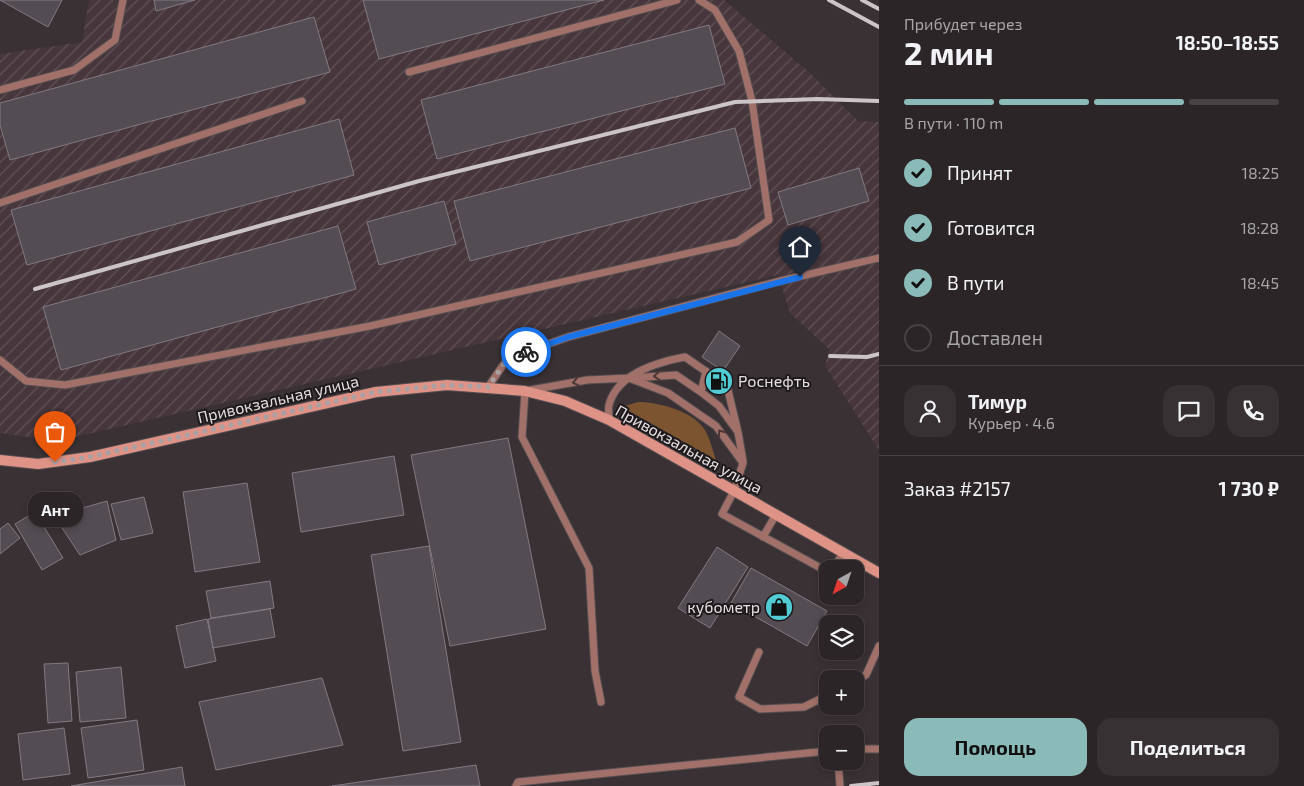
<!DOCTYPE html>
<html lang="ru">
<meta charset="utf-8">
<style>
body{margin:0;font-family:"Exo 2",sans-serif;background:#383133;color:#f1f3f6;height:100vh;display:flex;flex-direction:column;font-size:19px;white-space:nowrap}
*{box-sizing:border-box;margin:0}
p{font-size:16px;color:#a6a5a7}
.icon{flex:none;width:28px;height:28px;fill:none;stroke:currentColor;stroke-width:2;stroke-linecap:round;stroke-linejoin:round}
.map{position:relative;flex:1;overflow:hidden}
.details{display:flex;flex-direction:column;background:#2c2527;width:425px}
.details>*{flex:none}
.needle{width:32px;rotate:220deg}
.buttons{position:absolute;left:819px;top:560px;display:grid;gap:10px}
.buttons a{display:grid;place-items:center;width:45px;height:45px;border-radius:10px;background:#2c2527;box-shadow:0 2px 8px #0003,0 0 0 1px #484244;font-size:25px}
.pin{position:absolute;display:grid;place-items:center;width:42px;height:42px;color:#fff;margin:-51px -21px;border-radius:50% 50% 50% 0;rotate:-45deg;box-shadow:0 0 5px #0007}
.pin .icon{rotate:45deg}
.courier{position:absolute;display:grid;place-items:center;width:50px;height:50px;margin:-25px;border:4px solid #1a73e8;border-radius:50%;background:#fff;color:#222;box-shadow:0 1px 6px #0007}
.bubble{position:absolute;height:35px;border-radius:15px;background:#2c2527;box-shadow:0 2px 8px #0003,0 0 0 1px #484244;font-size:16px;font-weight:700;line-height:35px;text-align:center}
.summary em{font-style:normal;font-weight:700}
.summary div{display:flex;flex-direction:column-reverse}
.summary{display:flex;align-items:center;justify-content:space-between;height:85px;padding:0 25px}
h1{font-size:32px;font-weight:700;line-height:38px}
.bar{display:grid;grid-template-columns:repeat(4,1fr);gap:8px 5px;align-content:center;height:60px;padding:0 25px}
.bar i{height:6px;border-radius:4px;background:#484244}
.bar .selected{background:#8bbbb9}
.bar p{grid-column:span 4}
.line{display:flex;align-items:center;gap:12px;padding:0 25px;border-top:1px solid #484244}
.line div{flex:1}
.round{display:grid;place-items:center;flex:none;width:52px;height:52px;border-radius:15px;background:#383133}
ol{padding:0 25px;list-style:none}
li{display:flex;align-items:center;gap:15px;height:55px}
li p{margin-inline-start:auto}
li .icon{padding:5px;border-radius:50%;background:#8bbbb9;color:#111;stroke-width:4}
li:last-child{color:#a6a5a7}
li i{width:28px;height:28px;border:2px solid #484244;border-radius:50%}
.primary-button{display:flex;gap:10px;margin-top:auto;padding:10px 25px}
.primary-button a{flex:1;height:58px;border-radius:15px;background:#8bbbb9;color:#111;font-size:20px;font-weight:700;line-height:58px;text-align:center}
.primary-button a+a{background:#383133;color:#f1f3f6}
main{display:flex;flex:1;min-height:0}
.map>svg:first-child{display:block}
.industrial{fill:url(#industrial-furrows)}
.grass{fill:#7c542f}
.building{fill:#534c53;stroke:#827a81}
.lines{fill:none;stroke-linecap:round;stroke-linejoin:round}
.service-casing{stroke:#554d50;stroke-width:9}
.secondary-casing{stroke:#554d50;stroke-width:12}
.service{stroke:#a17169;stroke-width:7}
.secondary{stroke:#de9386;stroke-width:10}
.rail{stroke:#ccc5c7;stroke-width:4}
.oneway{stroke:#4c3836}
.done{stroke:#a9a1a4;stroke-width:5;stroke-dasharray:0 9}
.route{stroke:#1a73e8;stroke-width:6}
.labels{text-anchor:middle;stroke-width:4;stroke-linejoin:round;paint-order:stroke}
.poi-label{font-size:16px;fill:#e5dee0;stroke:#1e1a1b;text-anchor:start}
.street-label{font-size:16px;fill:#e5dee0;stroke:#1e1a1b}
</style>
<main>
<div class="map">
<svg width="879" height="786" viewBox="0 0 879 786">
<defs>
<pattern id="industrial-furrows" width="10" height="10" patternUnits="userSpaceOnUse" patternTransform="scale(1.25)"><rect width="10" height="10" fill="#47363b"/><path d="M-1 1l2-2M0 10L10 0M9 11l2-2" fill="none" stroke="#615357"/></pattern>
</defs>
<rect width="100%" height="100%" fill="#3a3134"/>
<path class="industrial" d="M89 0H724L810 73 858 121 879 122V450L825 366 829 349 790 313 778 275 58 441 0 433V54L82 42Z"/>
<path class="grass" d="M638 402C659 402 698 412 707 434 711 442 713 452 716 460L622 407Z"/>
<path class="building" d="M0 0H62L48 27Z
M154 0H195L156 11Z
M363 0H604L379 59Z
M314 17 330 72 10 160 0 125V103Z
M709 25 725 84 437 159 421 100Z
M339 119 354 175 27 265 11 210Z
M735 128 751 188 470 261 454 201Z
M859 168 869 201 788 225 778 192Z
M444 201 456 244 379 265 367 222Z
M338 226 356 289 61 370 43 307Z
M719 331 740 346 723 371 702 357Z
M508 438 546 629 450 646 411 455Z
M394 456 404 515 301 532 292 473Z
M247 483 260 562 195 572 183 492Z
M144 497 153 533 121 540 111 504Z
M107 501 116 540 80 555 54 516Z
M35 512 63 558 42 570 15 524Z
M8 523 20 538 0 554V529Z
M429 546 461 742 403 751 371 555Z
M717 547 748 567 710 628 678 608Z
M751 568 827 611 807 646 731 603Z
M270 581 274 608 211 618 206 591Z
M270 609 275 637 213 648 208 619Z
M207 619 216 661 185 668 176 626Z
M68 663 72 721 48 723 44 664Z
M121 667 126 718 80 722 76 672Z
M322 678 343 745 216 770 199 702Z
M137 720 144 770 88 778 81 728Z
M64 728 70 774 23 780 18 734Z
M476 765 480 786H332Z
M182 767 185 786H71Z"/>
<g class="lines">
<defs>
<path id="service" d="M409 72 677 0
M0 90 74 70 115 40 123 0
M0 203 302 101
M0 360 26 381 65 385 370 326 737 242 769 220 752 101 739 51 715 10 699 0
M631 378 676 375 701 392 719 406 738 432 743 461
M488 387 508 358 568 337 780 281 879 258
M701 392 706 371
M609 420C609 416 608 409 609 405 617 374 658 362 685 357L727 386 738 432
M763 537 775 516
M833 569 843 553
M759 652 739 697 760 709 804 707 828 695
M855 681 866 675 879 646
M601 702 595 671 589 568 522 437 525 391 587 380 629 378 668 393 716 426 743 463 734 491 722 514 828 572
M855 749H879
M838 761 840 786
M516 786 518 782 828 751"/>
<path id="secondary" d="M0 460 38 464 90 457 376 392 447 385 525 391 565 401 609 420 879 573"/>
</defs>
<use href="#service" class="service-casing"/>
<use href="#secondary" class="secondary-casing"/>
<use href="#service" class="service"/>
<use href="#secondary" class="secondary"/>
<path class="rail" d="M829 0 879 27
M862 0 879 9
M35 289 419 181 735 102 818 99 879 101
M830 356 867 357 879 354
M851 786 879 783"/>
</g>
<defs><path id="oneway-chevron" d="M-2-3.5L2.5 0L-2 3.5" fill="none" stroke-width="1.6" stroke-linecap="round" stroke-linejoin="round" transform="scale(1.25)"/></defs>
<g class="oneway">
<use href="#oneway-chevron" transform="translate(657 376) rotate(177)"/>
<use href="#oneway-chevron" transform="translate(576 382) rotate(169)"/>
<use href="#oneway-chevron" transform="translate(721 433) rotate(-126)"/>
</g>
<g class="lines">
<path class="done" d="M55 462 90 457 376 392 447 385 488 387 508 358 526 352"/>
<path class="route" d="M526 352 568 337 800 277"/>
</g>
<defs>
<symbol id="fuel-disc" viewBox="-11 -11 22 22"><circle r="9.5" fill="#51ccd4" stroke="#1e1a1b"/><path d="M-5.5-6h7V0h2V4h1.3V-2.5L3-4.5l.8-.8L6-3V5H2.5V1h-1V6h-7ZM-4.2-4.7v3.2H.2V-4.7Z" fill="#111"/></symbol>
<symbol id="shop-disc" viewBox="-11 -11 22 22"><circle r="9.5" fill="#51ccd4" stroke="#1e1a1b"/><path d="M-5-2.5h2.3a2.7 3.5 0 0 1 5.4 0H5L5.5 6h-11ZM-1.5-2.5h3a1.5 2.3 0 0 0-3 0Z" fill="#111"/></symbol>
</defs>
<g fill-rule="evenodd">
<use href="#fuel-disc" x="703" y="365" width="32" height="32"/>
<use href="#shop-disc" x="763" y="591" width="32" height="32"/>
</g>
<g class="labels">
<g class="poi-label">
<text x="738" y="387">Роснефть</text>
<text x="760" y="613" text-anchor="end">кубометр</text>
</g>
<g class="street-label">
<text transform="translate(278 399) rotate(-13)" y="6">Привокзальная улица</text>
<text transform="translate(689 449) rotate(29)" y="6">Привокзальная улица</text>
</g>
</g>
</svg>
<div class="buttons">
<a><svg class="needle" viewBox="-14 -14 28 28"><path d="M0-13l5 13h-10z" fill="#e53935"/><path d="M0 13l5-13h-10z" fill="#a6a5a7"/></svg></a>
<a><svg class="icon" aria-label="layers" viewBox="0 0 24 24"><path d="M12 4l9 5-9 5-9-5zM3 14l9 5 9-5"/></svg></a>
<a>+</a>
<a>−</a>
</div>
<div class="pin" style="left:55px;top:462px;background:#ea580c"><svg class="icon" aria-label="bag" viewBox="0 0 24 24"><path d="M5 8h14l-1 12H6zM9 8a3 3 0 0 1 6 0"/></svg></div>
<div class="pin" style="left:800px;top:277px;background:#1f2937"><svg class="icon" aria-label="home" viewBox="0 0 24 24"><path d="M3 11l9-7 9 7M6 9v11h12V9"/></svg></div>
<div class="courier" style="left:526px;top:352px"><svg class="icon" aria-label="bike" viewBox="0 0 24 24"><circle cx="6" cy="16" r="4"/><circle cx="18" cy="16" r="4"/><path d="M6 16l4-8h5l3 8M10 8l3 8H6M13 5h3"/></svg></div>
<div class="bubble" style="left:28px;top:492px;width:55px">Ант</div>
</div>
<section class="details">
<div class="summary"><div><h1>2 мин</h1><p>Прибудет через</p></div><em>18:50–18:55</em></div>
<div class="bar"><i class="selected"></i><i class="selected"></i><i class="selected"></i><i></i><p>В пути · 110 m</p></div>
<ol>
<li><svg class="icon" aria-label="check" viewBox="0 0 24 24"><path d="M5 12l5 5 9-10"/></svg>Принят<p>18:25</p></li>
<li><svg class="icon" aria-label="check" viewBox="0 0 24 24"><path d="M5 12l5 5 9-10"/></svg>Готовится<p>18:28</p></li>
<li><svg class="icon" aria-label="check" viewBox="0 0 24 24"><path d="M5 12l5 5 9-10"/></svg>В пути<p>18:45</p></li>
<li><i></i>Доставлен</li>
</ol>
<div class="line" style="height:90px"><a class="round"><svg class="icon" aria-label="person" viewBox="0 0 24 24"><circle cx="12" cy="8" r="4"/><path d="M4 21q1-7 8-7t8 7"/></svg></a><div><b>Тимур</b><p>Курьер · 4.6</p></div><a class="round"><svg class="icon" aria-label="chat" viewBox="0 0 24 24"><path d="M4 5h16v11H9l-5 4z"/></svg></a><a class="round"><svg class="icon" aria-label="phone" viewBox="0 0 24 24"><path d="M5 4h4l2 5-3 2q2 4 5 5l2-3 5 2v4C11 20 4 13 5 4z"/></svg></a></div>
<div class="line" style="height:65px"><div>Заказ #2157</div><b>1 730 ₽</b></div>
<div class="primary-button"><a>Помощь</a><a>Поделиться</a></div>
</section>
</main>
